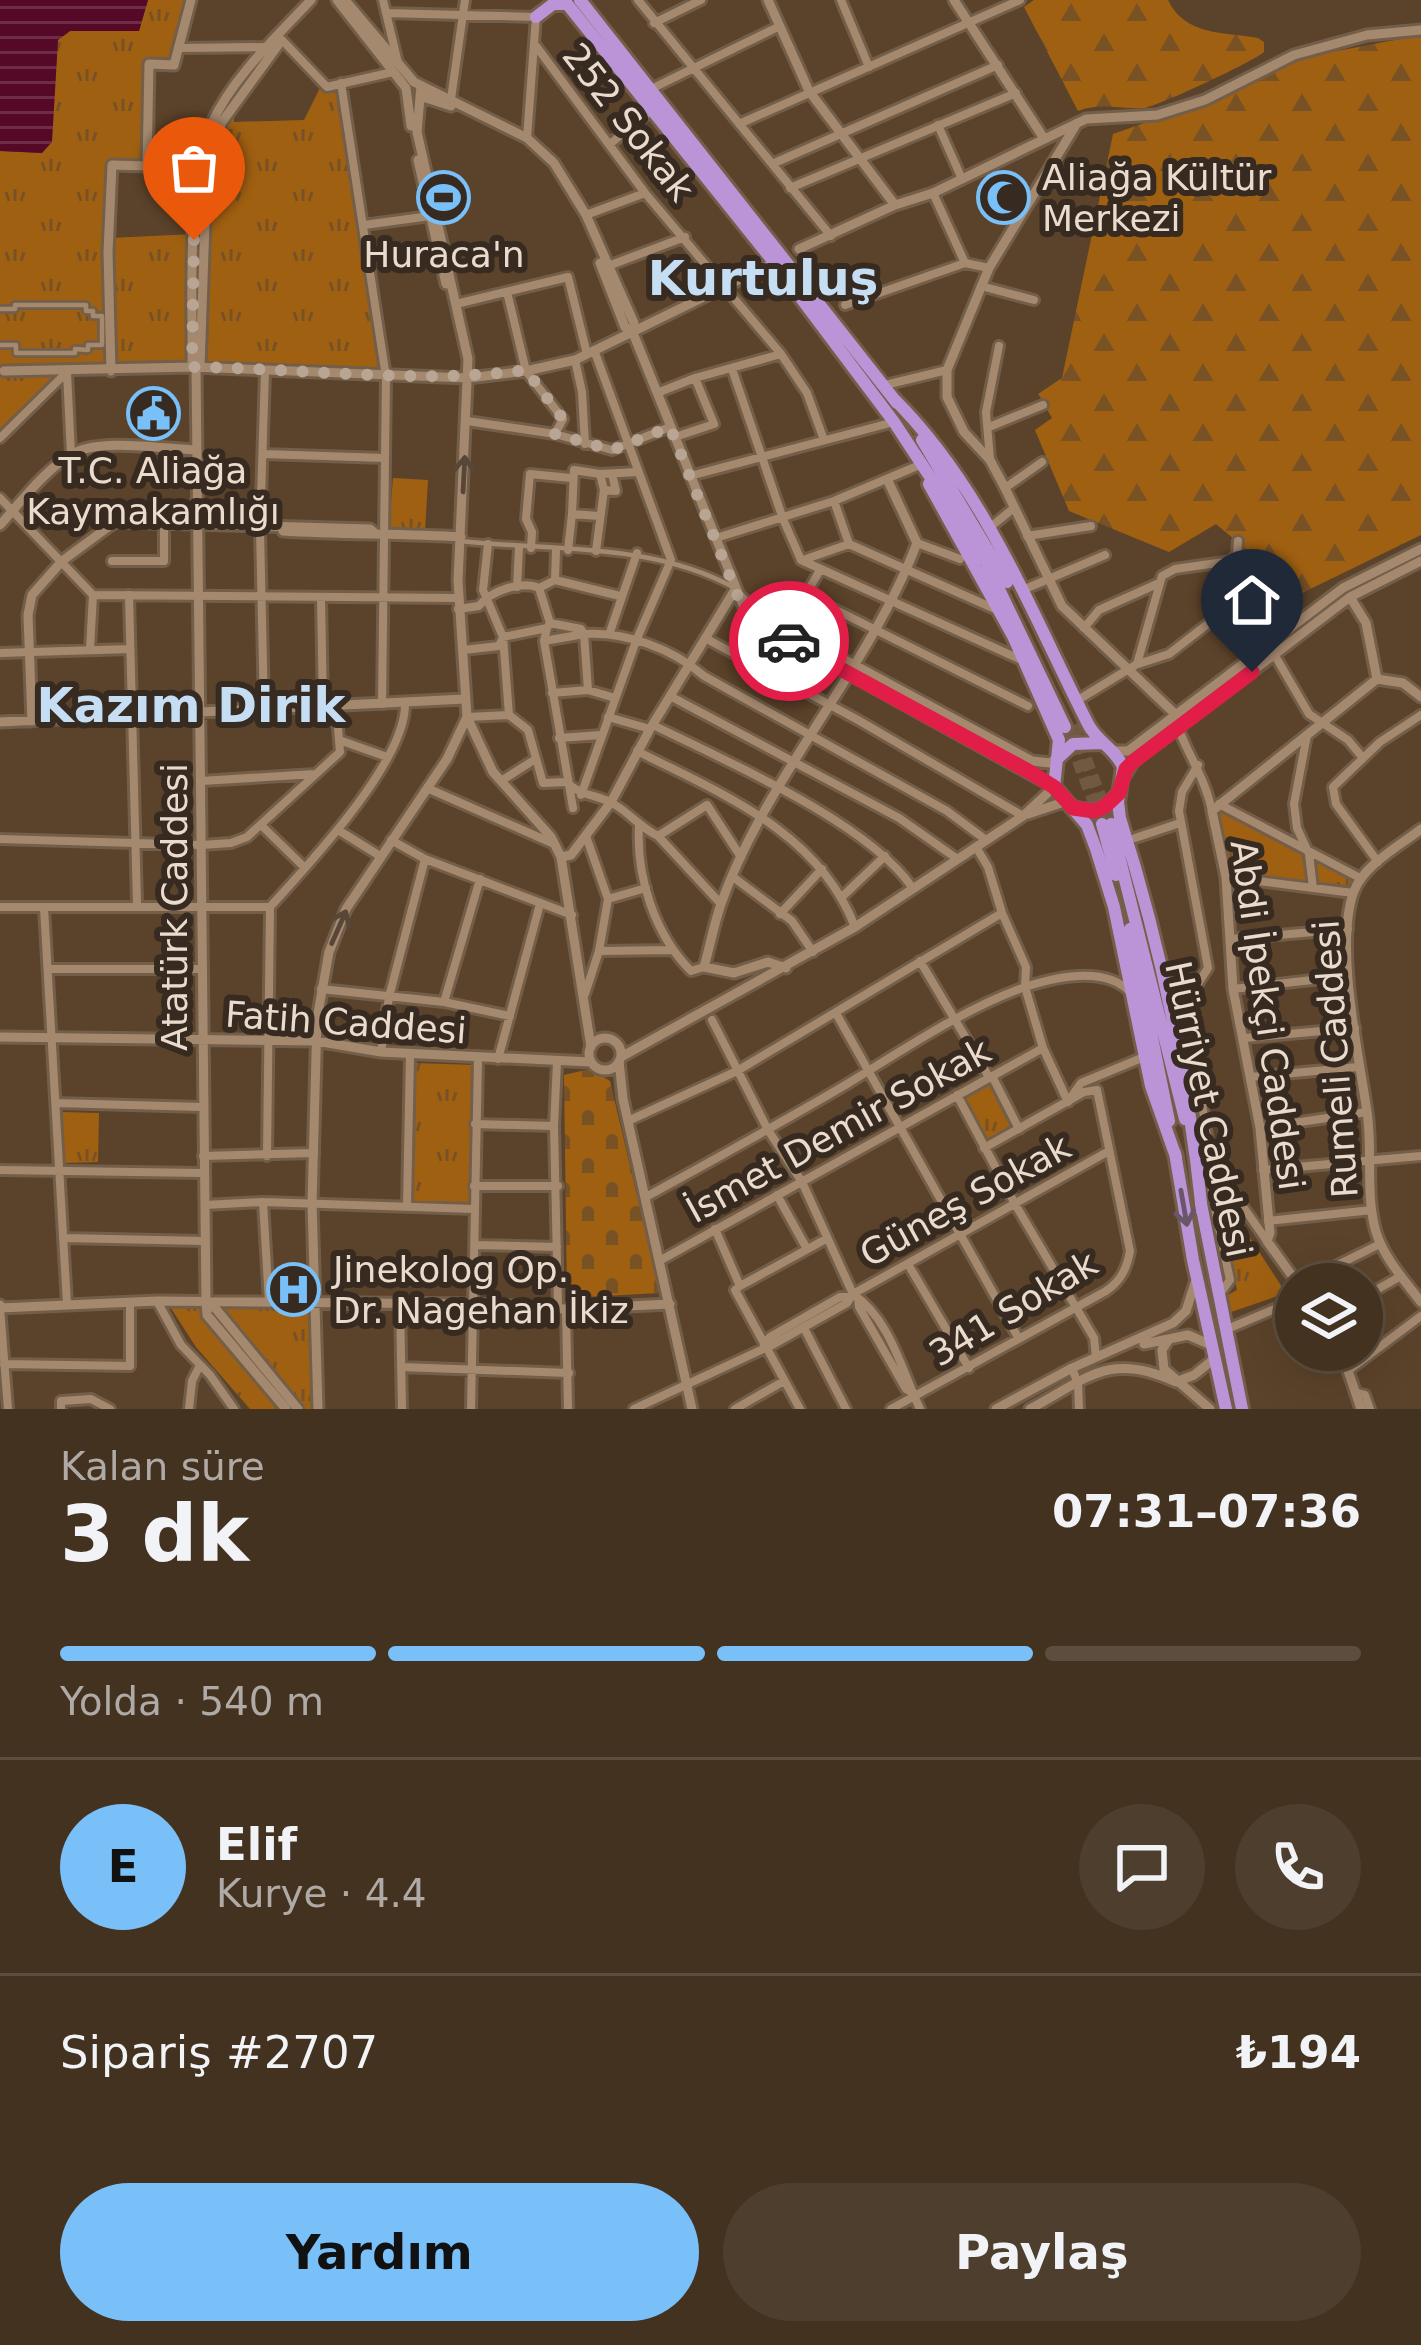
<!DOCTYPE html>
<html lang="tr">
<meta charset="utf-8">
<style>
body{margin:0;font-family:"DejaVu Sans",sans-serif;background:#4e3e2d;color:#f1f3f6;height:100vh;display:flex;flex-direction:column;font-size:45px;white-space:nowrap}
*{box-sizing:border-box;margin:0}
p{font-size:39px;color:#afaaa5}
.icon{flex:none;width:66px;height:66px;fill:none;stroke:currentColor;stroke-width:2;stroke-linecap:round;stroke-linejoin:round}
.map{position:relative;height:1409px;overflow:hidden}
.drawer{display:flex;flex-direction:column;background:#443220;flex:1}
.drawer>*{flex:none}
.buttons{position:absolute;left:1275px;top:1263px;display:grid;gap:24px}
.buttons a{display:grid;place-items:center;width:108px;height:108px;border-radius:50%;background:#443220;box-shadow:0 12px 48px #0002,0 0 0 3px #5c4d3e;font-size:60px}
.pin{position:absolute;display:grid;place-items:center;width:102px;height:102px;color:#fff;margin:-123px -51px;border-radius:50% 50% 50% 0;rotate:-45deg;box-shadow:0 0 12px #0007}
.pin .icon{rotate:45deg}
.courier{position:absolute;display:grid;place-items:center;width:120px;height:120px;margin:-60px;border:9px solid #e11d48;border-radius:50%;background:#fff;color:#222;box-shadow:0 3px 15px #0007}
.headline em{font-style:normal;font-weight:600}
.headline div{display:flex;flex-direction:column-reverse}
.headline{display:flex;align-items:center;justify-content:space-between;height:204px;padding:0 60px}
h1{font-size:78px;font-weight:600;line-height:90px}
.bar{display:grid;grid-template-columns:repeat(4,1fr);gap:18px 12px;align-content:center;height:144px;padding:0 60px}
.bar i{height:15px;border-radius:9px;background:#5c4d3e}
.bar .active{background:#79bff8}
.bar p{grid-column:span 4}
.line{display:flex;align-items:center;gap:30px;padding:0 60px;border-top:3px solid #5c4d3e}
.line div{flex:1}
.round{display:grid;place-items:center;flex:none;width:126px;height:126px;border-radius:63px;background:#4e3e2d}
.action{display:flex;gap:24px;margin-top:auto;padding:24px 60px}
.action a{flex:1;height:138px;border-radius:72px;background:#79bff8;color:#111;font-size:48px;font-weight:600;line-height:138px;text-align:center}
.action a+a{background:#4e3e2d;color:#f1f3f6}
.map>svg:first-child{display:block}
.grass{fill:url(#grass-tufts)}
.forest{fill:url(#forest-firs)}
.cemetery{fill:url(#cemetery-stones)}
.water{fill:url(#water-rules)}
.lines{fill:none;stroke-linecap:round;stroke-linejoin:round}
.trunk-tunnel{stroke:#705942;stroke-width:12;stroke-dasharray:12 6;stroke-linecap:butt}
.pedestrian-casing{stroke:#725e49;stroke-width:10}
.minor-casing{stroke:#725e49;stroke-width:14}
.tertiary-casing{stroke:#725e49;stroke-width:15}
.trunk-casing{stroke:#725e49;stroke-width:18}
.pedestrian{stroke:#a5896f;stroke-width:4.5}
.minor{stroke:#a5896f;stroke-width:8}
.tertiary{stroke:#a5896f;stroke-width:9}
.trunk{stroke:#ba94d7;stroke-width:12}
.oneway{stroke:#584738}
.oneway2{stroke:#6b556a}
.done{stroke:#b8a594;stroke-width:12;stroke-dasharray:0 21.6}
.route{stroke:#e11d48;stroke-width:15}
.labels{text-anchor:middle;stroke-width:12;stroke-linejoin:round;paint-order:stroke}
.street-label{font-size:36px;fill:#eadbcd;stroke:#372b21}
.poi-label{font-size:36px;fill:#eadbcd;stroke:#372b21;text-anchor:start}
.district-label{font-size:48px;font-weight:bold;fill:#c5def4;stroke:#372b21}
</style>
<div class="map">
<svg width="1421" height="1409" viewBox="0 0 1421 1409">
<defs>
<pattern id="grass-tufts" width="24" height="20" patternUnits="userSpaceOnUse" patternTransform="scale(3)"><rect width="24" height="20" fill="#a06011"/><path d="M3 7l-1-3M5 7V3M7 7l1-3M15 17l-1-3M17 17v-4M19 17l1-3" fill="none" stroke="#785225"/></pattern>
<pattern id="forest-firs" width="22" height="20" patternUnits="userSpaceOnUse" patternTransform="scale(3)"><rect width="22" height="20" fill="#a06011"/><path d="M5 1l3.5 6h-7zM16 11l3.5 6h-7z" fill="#785225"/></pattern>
<pattern id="cemetery-stones" width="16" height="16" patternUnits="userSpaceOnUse" patternTransform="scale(3)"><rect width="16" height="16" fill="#a06011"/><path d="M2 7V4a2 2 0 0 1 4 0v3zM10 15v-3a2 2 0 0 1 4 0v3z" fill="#785225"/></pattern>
<pattern id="water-rules" width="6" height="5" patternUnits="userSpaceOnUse" patternTransform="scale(3)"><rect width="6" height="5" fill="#560927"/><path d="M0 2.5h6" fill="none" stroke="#6e2c45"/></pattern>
</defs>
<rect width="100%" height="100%" fill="#5b422a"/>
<path class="grass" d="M148 0H191L174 65 150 64 147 166H112L110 238 195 234 192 367 67 372 0 438V151L42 153 51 142 58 40 70 31H139Z
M323 82 327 86 339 84 386 377 200 367 207 165 234 105V122L304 120Z
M393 478 428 480 425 531 389 527Z
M1219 804 1360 878 1353 893 1226 877 1212 811Z
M414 1063 475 1065 469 1205 408 1203Z
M989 1082 1013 1127 988 1140 964 1095Z
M62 1112 99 1113 98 1162 65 1163Z
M1213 1181 1282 1287 1288 1284 1292 1291 1231 1312 1228 1295 1237 1290Z
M167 1302 314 1304 318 1409H298L207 1303V1315L276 1409H250L196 1347Z"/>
<path class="forest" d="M1034 0H1168C1185 36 1224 32 1258 38L1264 42V52C1254 61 1159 106 1144 108 1121 110 1101 102 1078 111L1024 7Z
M1421 35V535L1300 594 1216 524 1169 552 1069 511 1035 430 1052 418 1038 394 1062 378 1113 134 1204 102 1285 61Z"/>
<path class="cemetery" d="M590 1069 610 1081 660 1293 567 1298 564 1075Z"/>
<path class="water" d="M0 0H148L139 31H70L58 40 52 142 42 153 0 151Z"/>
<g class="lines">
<path class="trunk-tunnel" d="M1073 725 1111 824
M1065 727 1102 824"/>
<defs>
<path id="pedestrian" d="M0 309H15V305H86V311H93V316H102V345H88V350L75 349V353H16V345H0
M460 541C554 551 651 542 735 588"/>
<path id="minor" d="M383 0 398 63
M638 0 831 236
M841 0 869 67
M386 13 536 17 527 138
M654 23 701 0
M282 40 327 87 393 72
M536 46 645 193 781 354 807 393 824 440
M179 48 267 47
M341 83 386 377 382 704
M651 89 780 26
M451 99 465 0
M739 124 1020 0
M938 125 962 179
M610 144 653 109
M772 164 998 65
M790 188 1016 93
M933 193 965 263
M586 215 645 193
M364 225 430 216
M608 266 685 237
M981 286 1034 300
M507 292 526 371 563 419 555 434
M456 304 568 277 587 354
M845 305 965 263 989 268
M575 360 582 392 585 444
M732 369 783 519 801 560
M67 373 71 454
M885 385 947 370
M657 393 695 378 781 354
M467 421 555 434 612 450 670 427
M989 427 1043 405
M675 437 714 424 695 378
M0 438 67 372
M263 454 385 458
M990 459 986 412 999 346
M600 474 604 490 616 491 612 474
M690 476 894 422
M1005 488 1042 462
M0 498 93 595
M834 501 849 544
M572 514 574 470 600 474 638 472
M988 529 1014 508
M1027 536 1091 526
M716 538 834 501 922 464
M917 543 960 559
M488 544 483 590 503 637 509 715 528 730 543 783 566 782C583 797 591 793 610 802 627 810 639 827 658 836L707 805 741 857
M849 544 995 609
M531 548 532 532 526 519 530 474 571 478
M568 550 572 514 599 516
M596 551 604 490
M801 560 1024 661
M803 560 849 544
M112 561H164V527
M555 580 556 550
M517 587 519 548
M539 588 555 580 620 596
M539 588 550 623
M1025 589 1105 555
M129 595 137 904
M808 596 1028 706
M321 597 323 706
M458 609 479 606C490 591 522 580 539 588
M547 628 544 641 573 808
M1084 628 1099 610 1157 584
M786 629 820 570
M610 632 637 553
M705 638 858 720 1023 816
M544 641 584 634 588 690
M90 649 93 595 458 598
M463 650 499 646 503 637 547 628 550 623 581 629 584 634C625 631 673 649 704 676L947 811 986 840
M0 653 130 649
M1274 654 1309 714 1348 740 1363 758
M1138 664 1169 654 1227 609
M552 693 588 690 615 698
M670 696 899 818 956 858
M1078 700 1137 664 1162 576 1175 569 1231 561 1237 554 1238 541
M264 710 260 530 265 371
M1174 713C1181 746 1204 772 1212 811
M467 717 509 715
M608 717 650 729
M653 725C726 761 867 822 912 887
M1307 735 1294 804 1297 828 1309 854 1313 888
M559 738 601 735
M342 741 387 757
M637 751C722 794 819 832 855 927
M1198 765 1182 792 1179 811 1208 968 1186 1002 1211 1161 1267 1241
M201 781 315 774
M501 781 534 760
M427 788 552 843
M581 795 636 641 671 560 594 350
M1219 804 1360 878
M261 825 305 868
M639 826C636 877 655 935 691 971L704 967
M338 830 380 856
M658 836 721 904
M1135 838 1180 823
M0 839 201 845 231 843 247 837 340 752 336 705
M391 840 425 859 572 915
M976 847 988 867 1002 913 1026 967 1025 987 1043 1048 1068 1102
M1378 862 1336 804 1333 787 1380 742 1421 715
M733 877 792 921 813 952
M1226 877 1353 893
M843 896 885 856
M608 899 646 888
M0 907H270
M44 908 67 1304
M780 914 822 869
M1231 939 1348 929
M599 951 672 950
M920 961 989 1077
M48 969H203
M321 989 444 1002 510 1016
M1233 989 1348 976
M585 994 599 951 608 899 586 836
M444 1002 480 879
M837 1015 1019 1339
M712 1020 768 1130 802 1182 853 1294C890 1319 902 1371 920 1409
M1245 1038 1355 1028
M381 1052 389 997 425 859
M498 1059 540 904
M557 1062 554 1126 558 1308
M992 1076 1019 1129
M1250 1077 1358 1067
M957 1095 1015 1204 1094 1338 1096 1357
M1069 1100 1081 1083 1144 1057
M56 1103 202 1107
M628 1121 737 1071 1002 913
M475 1124 554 1126
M1260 1128 1367 1112
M203 1156 314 1153
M267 1156 270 907C309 864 405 762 405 705
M1211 1161 1212 1195 1230 1280 1219 1295
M0 1170 202 1173
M1263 1170 1421 1156
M474 1186H558
M777 1195 807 1249
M646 1197C713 1160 781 1123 847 1084 903 1050 963 1009 1025 987 1056 977 1105 966 1130 992
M263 1202 474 1209
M205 1205 263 1202 269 1302
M407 1206 410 1054
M1268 1221 1372 1210
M715 1229 740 1286 735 1290 800 1409
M63 1238 205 1241
M475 1245 557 1247
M661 1260 1043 1048
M908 1264 969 1368
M1299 1284 1380 1244
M740 1286 826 1239
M858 1298 859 1307 906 1389 913 1393
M1362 1298 1401 1276
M157 1301 181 1345 210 1375 234 1409
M400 1304 402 1409
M0 1308 8 1409
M566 1309 568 1409
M804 1328 846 1409
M1225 1330 1296 1300
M764 1345 770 1337 840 1297H848
M4 1364 130 1366V1302
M401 1367 569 1373
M1072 1368 1078 1384 1079 1409
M1349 1370 1421 1316
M1357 1393 1365 1395 1370 1409
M61 1409V1401L91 1399 110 1409
M189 1409 192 1381 200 1365
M471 1409 478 1059
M634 1409 774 1344 847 1303 853 1294 1109 1151
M735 1409 784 1381
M891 1409 1106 1291C1121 1281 1127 1268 1130 1251L1097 1090 1084 1092 984 1148"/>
<path id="tertiary" d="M337 0 406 88 411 126
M345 0 414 82 527 138 554 163 586 215 634 323 633 333 745 610 775 633 1054 787 1023 816 855 927 621 1057
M768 0 809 91 895 205
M954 0 1043 137
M420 96 451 106
M1077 123 989 268 947 370V397L964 432 990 460 1005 488 1062 606 1174 713
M418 160 446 284
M799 249 895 205 933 193 1086 119 1157 115 1205 100 1294 55 1367 35 1421 30
M600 263 625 327 633 333
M192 367C193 304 186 179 211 125 232 78 276 37 311 0
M196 367 206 1302 207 1315 286 1409
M200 367 207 165 222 122 281 41
M4 371 192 367 468 378 526 371 575 360 767 266
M111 371 108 252 112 165 147 166 149 64 174 65 191 0
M0 525C21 502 46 468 74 453 102 438 164 449 196 450
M283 531C343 535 400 533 461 537
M740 596 758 613 1032 761 1050 763 1057 758
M1350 597 1366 623 1377 679
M1377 679 1403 683 1421 697
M467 717 493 772 551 837 561 857 591 1047
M32 721 28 615 32 595 62 561 115 522 370 529 375 533
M0 722 465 699
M1114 751H1128L1343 588 1421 549
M1124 777 1134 761 1350 597 1421 561
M1028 814 1064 802
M1421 829C1399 846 1364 865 1354 891 1334 944 1359 1055 1367 1112 1373 1151 1365 1195 1376 1232 1384 1258 1405 1281 1421 1302
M561 857 571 855 611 802 650 729 736 588
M786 968 768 962 734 973 704 967C710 946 714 924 721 904 765 779 869 669 917 543L888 481
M0 1037 316 1041 381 1052 591 1062
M589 1054a16 16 0 1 1 32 0a16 16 0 1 1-32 0Z
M619 1061 623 1099 692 1409
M1298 1284 1267 1241 1270 1233 1260 1128 1233 989 1226 877 1212 811 1377 679
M206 1302 216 1309 298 1409
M0 1305V1308L157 1301 473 1304 566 1309 670 1304
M1169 1339 1162 1350 1164 1369 1210 1409
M1144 1344 1188 1335 1211 1345
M1341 1350 1361 1409
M318 1409 312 1203 317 1019 329 952 346 909 447 759 467 717 458 581 468 359 417 132 421 86
M996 1409 1072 1368 1173 1323 1186 1311 1195 1283
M1030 1409C1088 1378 1110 1351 1176 1382L1194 1375 1214 1359"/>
<path id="trunk" d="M564 0 773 261 894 422 986 562 1065 727
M580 0 897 403
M536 17 553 4H567
M893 398C984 488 1031 612 1088 724 1097 742 1115 748 1123 767L1118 802 1120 818C1161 946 1188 1078 1202 1211
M922 440 1007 582
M929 484 1013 636 1059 740 1054 787 1087 825 1096 849 1114 907 1151 1086 1176 1157
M1058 758 1073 744 1102 743
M1074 808C1093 814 1107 809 1119 793
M1102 824 1116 875
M1111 824 1185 1119
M1130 929 1169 1121
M1175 1153 1193 1260 1226 1409
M1201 1204 1242 1409"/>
</defs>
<use href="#pedestrian" class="pedestrian-casing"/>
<use href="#minor" class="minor-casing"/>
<use href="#tertiary" class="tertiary-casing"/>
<use href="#trunk" class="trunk-casing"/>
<use href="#pedestrian" class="pedestrian"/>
<use href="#minor" class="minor"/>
<use href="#tertiary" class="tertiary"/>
<use href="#trunk" class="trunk"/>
</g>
<defs><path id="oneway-shaft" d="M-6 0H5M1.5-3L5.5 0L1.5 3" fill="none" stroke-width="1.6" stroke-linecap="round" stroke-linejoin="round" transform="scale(3)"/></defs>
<g class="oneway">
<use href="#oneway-shaft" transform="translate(464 474) rotate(-87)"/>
<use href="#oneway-shaft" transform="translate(339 927) rotate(-66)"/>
</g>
<use class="oneway2" href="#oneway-shaft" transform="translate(1184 1208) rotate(80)"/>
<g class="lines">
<path class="done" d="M194 240 192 367C304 368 414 385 526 370L563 419 555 434 612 450 670 427 741 604 754 619 789 641"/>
<path class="route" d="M789 641 1030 772 1054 787 1073 808 1094 811 1104 807 1119 793 1126 769 1134 761 1252 672"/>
</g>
<defs>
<symbol id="stadium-ring" viewBox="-11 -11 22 22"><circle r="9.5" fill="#372b21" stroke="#79bff8" stroke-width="1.5"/><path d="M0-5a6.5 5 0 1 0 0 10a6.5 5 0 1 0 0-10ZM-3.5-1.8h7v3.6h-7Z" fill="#79bff8"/></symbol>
<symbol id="mosque-ring" viewBox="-11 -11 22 22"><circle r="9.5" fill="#372b21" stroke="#79bff8" stroke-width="1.5"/><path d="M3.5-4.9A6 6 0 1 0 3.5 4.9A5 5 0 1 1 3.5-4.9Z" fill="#79bff8"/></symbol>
<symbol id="civic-ring" viewBox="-11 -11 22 22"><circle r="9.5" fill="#372b21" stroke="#79bff8" stroke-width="1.5"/><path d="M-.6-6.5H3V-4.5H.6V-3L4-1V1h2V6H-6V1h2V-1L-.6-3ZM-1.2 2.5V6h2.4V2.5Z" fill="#79bff8"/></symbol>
<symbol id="hospital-ring" viewBox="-11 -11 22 22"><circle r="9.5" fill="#372b21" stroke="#79bff8" stroke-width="1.5"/><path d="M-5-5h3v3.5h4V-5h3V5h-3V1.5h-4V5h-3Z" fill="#79bff8"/></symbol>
</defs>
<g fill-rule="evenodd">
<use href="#stadium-ring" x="414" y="168" width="59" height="59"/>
<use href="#mosque-ring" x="974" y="168" width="59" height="59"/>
<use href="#civic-ring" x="124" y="384" width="59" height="59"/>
<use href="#hospital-ring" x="264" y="1260" width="59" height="59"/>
</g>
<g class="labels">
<g class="street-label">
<text transform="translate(629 122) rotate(52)" y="13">252 Sokak</text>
<text transform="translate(174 907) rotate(-90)" y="13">Atatürk Caddesi</text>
<text transform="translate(1268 1015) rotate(82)" y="13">Abdi İpekçi Caddesi</text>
<text transform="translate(346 1022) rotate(4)" y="13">Fatih Caddesi</text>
<text transform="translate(1335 1059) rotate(-94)" y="13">Rumeli Caddesi</text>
<text transform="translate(1209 1109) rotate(78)" y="13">Hürriyet Caddesi</text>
<text transform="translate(838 1130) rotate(-29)" y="13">İsmet Demir Sokak</text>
<text transform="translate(965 1200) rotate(-29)" y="13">Güneş Sokak</text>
<text transform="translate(1013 1308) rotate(-31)" y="13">341 Sokak</text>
</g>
<g class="poi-label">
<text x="1042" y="190">Aliağa Kültür<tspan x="1042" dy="41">Merkezi</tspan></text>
<text x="444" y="267" text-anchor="middle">Huraca'n</text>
<text x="153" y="483" text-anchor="middle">T.C. Aliağa<tspan x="153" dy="41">Kaymakamlığı</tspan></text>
<text x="333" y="1282">Jinekolog Op.<tspan x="333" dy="41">Dr. Nagehan İkiz</tspan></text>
</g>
<g class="district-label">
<text x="763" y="295">Kurtuluş</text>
<text x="191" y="722">Kazım Dirik</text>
</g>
</g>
</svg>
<div class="buttons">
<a><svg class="icon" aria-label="layers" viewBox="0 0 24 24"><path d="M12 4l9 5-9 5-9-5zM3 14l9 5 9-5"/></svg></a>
</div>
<div class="pin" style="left:194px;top:240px;background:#ea580c"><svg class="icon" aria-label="bag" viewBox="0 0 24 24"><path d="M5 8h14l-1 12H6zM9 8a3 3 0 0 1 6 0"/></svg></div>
<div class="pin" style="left:1252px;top:672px;background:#1f2937"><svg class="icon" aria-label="home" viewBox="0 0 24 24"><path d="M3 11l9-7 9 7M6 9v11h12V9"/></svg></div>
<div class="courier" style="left:789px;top:641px"><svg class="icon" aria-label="car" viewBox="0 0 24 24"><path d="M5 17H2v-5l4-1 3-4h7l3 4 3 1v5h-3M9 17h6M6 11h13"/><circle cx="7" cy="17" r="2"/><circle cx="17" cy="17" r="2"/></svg></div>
</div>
<section class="drawer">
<div class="headline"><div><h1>3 dk</h1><p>Kalan süre</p></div><em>07:31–07:36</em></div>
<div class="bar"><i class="active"></i><i class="active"></i><i class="active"></i><i></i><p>Yolda · 540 m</p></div>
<div class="line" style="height:216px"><b class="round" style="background:#79bff8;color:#111">E</b><div><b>Elif</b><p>Kurye · 4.4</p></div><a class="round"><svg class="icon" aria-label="chat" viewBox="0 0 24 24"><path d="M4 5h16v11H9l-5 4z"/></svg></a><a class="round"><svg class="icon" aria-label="phone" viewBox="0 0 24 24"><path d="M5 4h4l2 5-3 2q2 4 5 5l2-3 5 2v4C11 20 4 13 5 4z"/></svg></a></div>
<div class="line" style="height:156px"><div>Sipariş #2707</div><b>₺194</b></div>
<div class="action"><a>Yardım</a><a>Paylaş</a></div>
</section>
